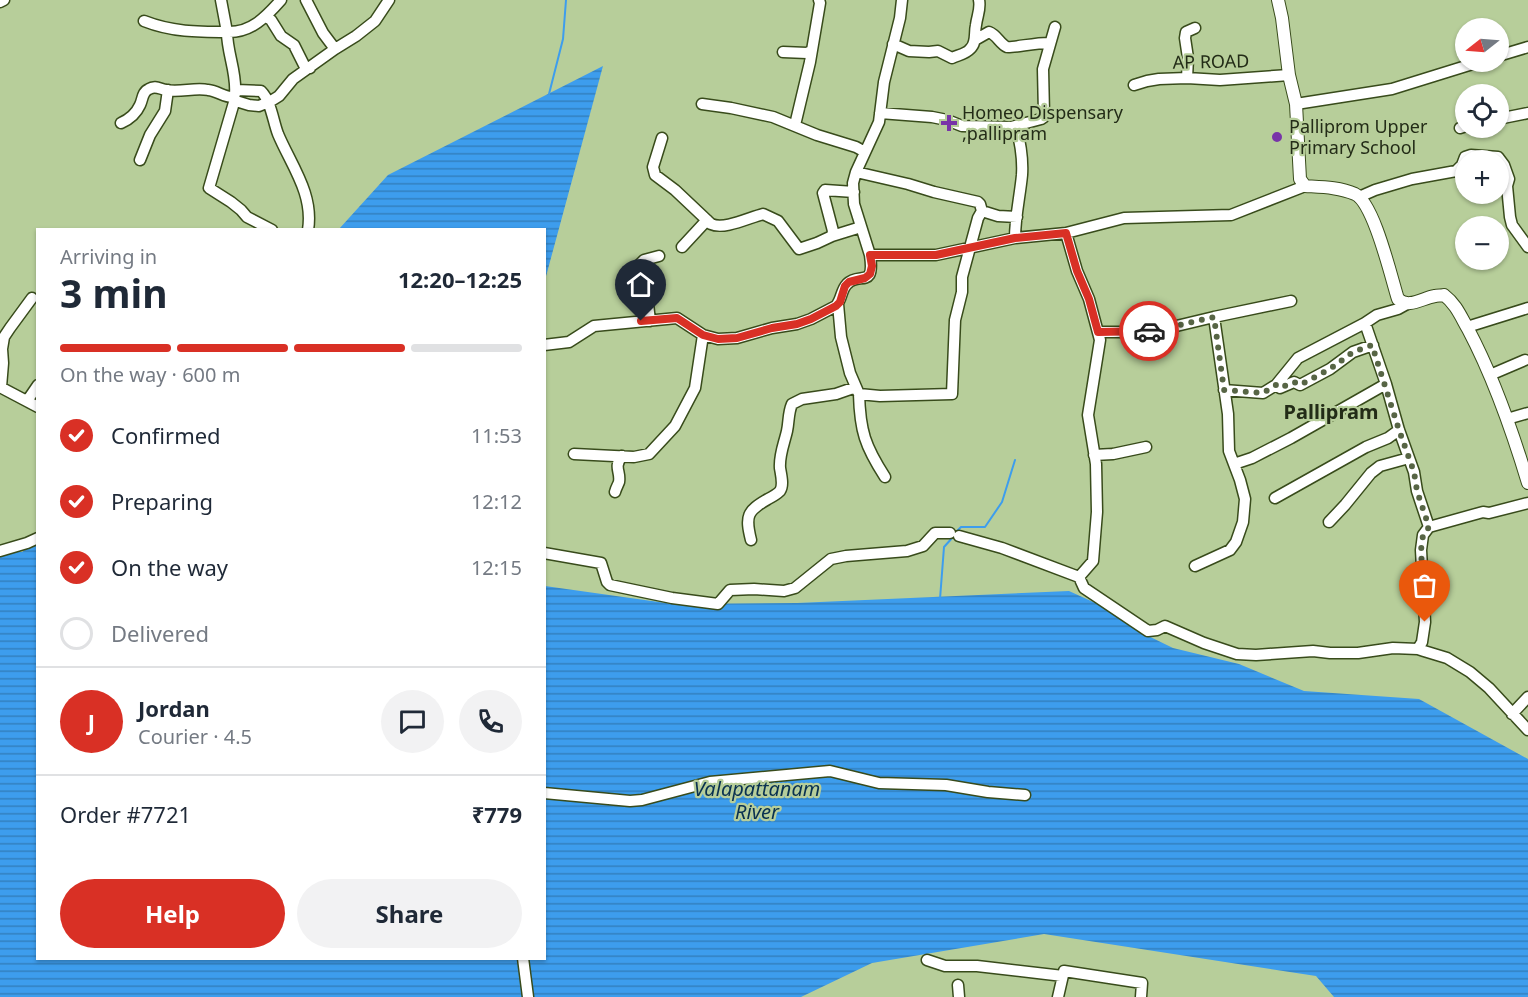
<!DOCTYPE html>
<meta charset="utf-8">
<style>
body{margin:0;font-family:"Noto Sans",sans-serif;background:#f2f2f3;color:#1f2937;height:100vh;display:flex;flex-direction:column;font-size:22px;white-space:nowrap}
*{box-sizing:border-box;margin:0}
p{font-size:20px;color:#747a83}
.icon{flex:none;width:33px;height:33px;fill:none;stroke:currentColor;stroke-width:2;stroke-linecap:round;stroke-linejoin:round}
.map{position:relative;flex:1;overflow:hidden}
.details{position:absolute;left:36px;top:228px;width:510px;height:732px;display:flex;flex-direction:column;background:#fff;border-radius:0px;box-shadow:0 2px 4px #0004}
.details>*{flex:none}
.needle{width:39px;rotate:253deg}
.tools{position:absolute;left:1455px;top:18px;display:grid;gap:12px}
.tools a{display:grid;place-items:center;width:54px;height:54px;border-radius:50%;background:#fff;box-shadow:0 2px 4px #0004;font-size:30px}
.pin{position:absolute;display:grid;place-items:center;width:51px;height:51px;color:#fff;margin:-62px -26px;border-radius:50% 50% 50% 0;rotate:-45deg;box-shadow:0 0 6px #0007}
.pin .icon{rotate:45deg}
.courier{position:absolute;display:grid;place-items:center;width:60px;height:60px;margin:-30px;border:4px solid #d93025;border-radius:50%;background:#fff;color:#222;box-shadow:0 2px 8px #0007}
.head em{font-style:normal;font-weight:700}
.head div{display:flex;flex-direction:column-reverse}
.head{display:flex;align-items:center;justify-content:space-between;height:102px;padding:0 24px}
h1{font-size:39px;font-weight:700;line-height:45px}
.bar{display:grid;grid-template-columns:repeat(4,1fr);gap:9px 6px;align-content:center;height:72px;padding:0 24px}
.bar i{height:8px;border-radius:4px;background:#e0e1e3}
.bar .selected{background:#d93025}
.bar p{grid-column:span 4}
.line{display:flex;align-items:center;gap:15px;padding:0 24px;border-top:2px solid #e0e1e3}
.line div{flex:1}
.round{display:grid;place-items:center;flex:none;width:63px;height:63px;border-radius:32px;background:#f2f2f3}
ol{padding:0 24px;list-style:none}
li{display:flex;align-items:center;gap:18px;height:66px}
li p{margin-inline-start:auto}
li .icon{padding:6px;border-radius:50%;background:#d93025;color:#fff;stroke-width:4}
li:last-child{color:#747a83}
li i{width:33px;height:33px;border:3px solid #e0e1e3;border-radius:50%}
.action{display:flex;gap:12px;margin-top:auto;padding:12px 24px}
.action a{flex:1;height:69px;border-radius:36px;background:#d93025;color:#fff;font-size:24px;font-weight:700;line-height:69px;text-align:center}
.action a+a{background:#f2f2f3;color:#1f2937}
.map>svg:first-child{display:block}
.water{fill:url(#water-rules)}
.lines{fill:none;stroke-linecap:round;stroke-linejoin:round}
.stream{stroke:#3d9ded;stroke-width:2}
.minor-casing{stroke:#384b1b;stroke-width:13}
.major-casing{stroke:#384b1b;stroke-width:14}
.minor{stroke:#fff;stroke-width:10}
.major{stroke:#fff;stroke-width:12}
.done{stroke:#576545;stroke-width:6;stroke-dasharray:0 10.8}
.route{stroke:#d93025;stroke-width:8}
.poi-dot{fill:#7834a8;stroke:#b7ce9a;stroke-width:2}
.labels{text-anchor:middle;stroke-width:4.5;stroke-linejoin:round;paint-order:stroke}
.street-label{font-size:18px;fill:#232c17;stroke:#b7ce9a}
.poi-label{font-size:18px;fill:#232c17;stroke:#b7ce9a;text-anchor:start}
.neighbourhood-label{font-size:20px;font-weight:bold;fill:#232c17;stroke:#b7ce9a}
.water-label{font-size:20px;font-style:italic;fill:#093151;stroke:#b7ce9a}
</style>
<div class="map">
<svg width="1528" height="997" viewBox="0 0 1528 997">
<defs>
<pattern id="water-rules" width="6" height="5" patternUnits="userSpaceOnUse" patternTransform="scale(1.5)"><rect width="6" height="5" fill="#3d9ded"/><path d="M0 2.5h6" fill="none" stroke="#3380bf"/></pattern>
</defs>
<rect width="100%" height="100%" fill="#b7ce9a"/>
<path class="water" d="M603 66 545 280 544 230 339 229 388 175Z
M37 541 38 958H544L545 586 673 604 797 603 1069 591 1113 611 1138 631 1173 648 1239 664 1304 691 1419 699 1528 759V997H1334L1316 976 1044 934 872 963 801 997H0V550L22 552Z"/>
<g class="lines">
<path class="stream" d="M549 94 563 39 566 0
M956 532 961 527H985L1002 502 1015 460
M940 599 944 547 953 537"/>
<defs>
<path id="minor" d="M221 0 227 32C251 33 266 17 281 0
M306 0 323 33 335 49 356 36 375 21 389 0
M902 0 900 18 884 82 879 122 856 172 853 183 854 204 870 255H936L1015 238 1066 233 1124 218 1231 215 1305 186
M0 2 4 0
M266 17 271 20 281 36 294 45 304 65 310 68
M144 21C172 32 197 32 227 32 227 53 237 73 235 94
M975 40 989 32C997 35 1000 44 1007 47 1012 48 1040 42 1050 43
M893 44 909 51 929 52 938 51 952 58C958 55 966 54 970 49 977 43 974 33 976 25 977 16 981 9 979 0
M783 52 807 53 811 51
M1498 56 1528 47
M1187 78 1188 58 1185 38 1186 32 1195 28
M1134 85 1147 81 1159 79 1187 78 1220 80 1289 75
M236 90 261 91C271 101 273 121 278 134 291 165 314 194 308 230
M235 99 209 188 231 202 241 210 247 217 272 230
M702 104 731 108 773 117 817 135 856 147 865 152
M1296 104 1392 89 1479 62
M880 113 932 117 947 120 962 126 1011 127 1041 119 1044 117V114L1043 69 1055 27
M1498 119 1528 113
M121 123C130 119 136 114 140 105 143 99 142 92 149 89 155 85 160 89 166 90 180 93 195 87 208 90 218 91 225 98 234 97L236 101 249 105 259 106 271 101 279 96 293 79 335 49
M795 125 810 62 820 3 819 0
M1460 128 1466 126
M662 138 653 167 655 175 675 190 711 224C724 230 748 218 763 214L778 221 799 249 817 243 832 236 833 231 823 193 825 190 854 192
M140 160 150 135 165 111 168 90
M1359 197 1375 190 1412 179 1456 171 1462 165 1465 157 1471 155 1498 157 1504 165 1509 179 1507 186 1510 217 1512 225 1528 247
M982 211 998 216 1017 217
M1066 233 1077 271 1089 299 1100 340 1088 415 1096 464 1097 512 1093 561 1079 577
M832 236 861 227
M1015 238C1015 217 1020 196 1022 175 1023 160 1020 141 1016 126
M682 247 707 220
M838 304 841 337 850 373 859 394 880 396 952 394 955 320 962 292V277L978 218 982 211 980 204 978 202 934 192 908 184 856 172
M1407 304 1398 309 1377 315 1365 323 1386 384 1399 430 1414 472 1417 491 1429 527 1483 512 1489 513 1528 503
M650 321 647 295 639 265 644 260 659 256
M1467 327 1528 308
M1098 332H1141L1168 328 1214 317 1291 301
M544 345 569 342 594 326 677 318 703 335 718 339 737 338 772 328 797 324 811 319 836 306C842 299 841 290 847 284 859 271 875 290 870 255
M1490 375 1525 360
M1276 385 1280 388 1294 382 1300 385 1330 369 1353 352 1373 345
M0 387 38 407
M1 387 3 363 2 349 4 337 10 328 32 298
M1224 390 1263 393 1276 385 1298 358 1365 323
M859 394C860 431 865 446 885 477
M27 401 38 385
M1507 419 1528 413
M574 454 634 457 649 454 675 426 695 388 703 335
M1094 455 1113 454 1146 447
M1234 464 1252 458 1291 438 1386 384
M615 492C616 488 618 485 619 482 621 471 613 468 622 456
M1275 498 1366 447 1388 438 1399 430
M1329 522 1345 505 1371 473 1380 466 1409 458
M959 536 1002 548 1079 577 1084 588 1148 631 1157 630 1165 626 1204 643 1237 654 1256 655 1313 651 1330 653H1358L1393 648 1418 649 1424 651 1447 658 1470 672 1489 688 1528 730
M751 540C745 516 747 511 768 499 772 497 777 494 780 491 784 485 781 475 780 468 779 455 784 444 787 431 789 422 788 413 792 404L802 399 836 394 856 387
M0 551 27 543 38 538
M544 553 601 563 607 582 610 585 672 598 718 604 730 590 754 589 784 591 795 588 831 559 846 556 907 551 923 546 935 533H950
M1195 566 1230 550 1236 542 1243 522 1245 499 1240 480 1229 451 1228 414 1214 317
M1418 649 1422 642 1425 622 1421 550 1423 535 1429 527
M1512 714 1528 697
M544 793 630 801 642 800 710 782 830 771 879 783 946 785 988 792 1025 795
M523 958 528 997
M927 960 945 966H977L1063 976
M958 985 959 997
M1058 997 1064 971 1142 983 1141 997"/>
<path id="major" d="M1278 0 1282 18 1289 75 1296 104 1300 179 1305 186C1321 187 1339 187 1355 194 1374 203 1391 277 1398 299 1409 309 1422 298 1435 296 1438 295 1441 296 1444 295 1456 304 1461 317 1468 329 1494 378 1512 430 1528 483"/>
</defs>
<use href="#minor" class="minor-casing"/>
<use href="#major" class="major-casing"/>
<use href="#minor" class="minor"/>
<use href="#major" class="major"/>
</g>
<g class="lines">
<path class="done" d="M1149 331 1167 328 1214 317 1224 390 1263 393 1276 385 1280 388 1294 382 1300 385 1330 369 1353 352 1372 345 1399 430 1414 472 1417 491 1429 527 1423 535 1421 550 1425 622"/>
<path class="route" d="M641 321 677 318 703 335 718 339 737 338 772 328 797 324 811 319 836 306 840 302 845 286 849 282 865 278 870 274 872 266 870 255H936L1015 238 1066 233 1077 271 1089 299 1098 332 1149 331"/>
</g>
<g class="poi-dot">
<path d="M946 114h6v6h6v6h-6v6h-6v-6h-6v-6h6z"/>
<circle cx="1277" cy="137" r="6"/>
</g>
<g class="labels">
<g class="street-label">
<text transform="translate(1211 62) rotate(-1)" y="6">AP ROAD</text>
</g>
<g class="poi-label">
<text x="962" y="119">Homeo Dispensary<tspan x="962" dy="21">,pallipram</tspan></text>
<text x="1289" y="133">Palliprom Upper<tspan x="1289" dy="21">Primary School</tspan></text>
</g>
<g class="neighbourhood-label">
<text x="1331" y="419">Pallipram</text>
</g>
<g class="water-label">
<text x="757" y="796">Valapattanam<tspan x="757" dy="23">River</tspan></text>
</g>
</g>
</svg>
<div class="tools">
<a><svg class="needle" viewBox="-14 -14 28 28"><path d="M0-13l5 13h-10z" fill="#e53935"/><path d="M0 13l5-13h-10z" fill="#747a83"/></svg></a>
<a><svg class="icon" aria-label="locate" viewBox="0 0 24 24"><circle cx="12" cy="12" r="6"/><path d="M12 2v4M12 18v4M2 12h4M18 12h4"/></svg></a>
<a>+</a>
<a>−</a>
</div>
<div class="pin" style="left:1425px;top:622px;background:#ea580c"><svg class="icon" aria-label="bag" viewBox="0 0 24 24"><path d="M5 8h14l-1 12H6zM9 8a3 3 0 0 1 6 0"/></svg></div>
<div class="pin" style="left:641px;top:321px;background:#1f2937"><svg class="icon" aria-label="home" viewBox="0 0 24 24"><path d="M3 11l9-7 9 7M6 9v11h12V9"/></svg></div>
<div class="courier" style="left:1149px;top:331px"><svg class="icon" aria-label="car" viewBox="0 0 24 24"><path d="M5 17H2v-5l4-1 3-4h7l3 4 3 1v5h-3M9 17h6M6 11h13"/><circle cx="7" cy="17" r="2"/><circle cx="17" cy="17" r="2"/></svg></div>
<section class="details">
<div class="head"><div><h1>3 min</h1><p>Arriving in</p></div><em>12:20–12:25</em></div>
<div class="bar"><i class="selected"></i><i class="selected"></i><i class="selected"></i><i></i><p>On the way · 600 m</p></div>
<ol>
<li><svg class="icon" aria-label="check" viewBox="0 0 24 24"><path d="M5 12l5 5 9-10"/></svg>Confirmed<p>11:53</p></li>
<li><svg class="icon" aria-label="check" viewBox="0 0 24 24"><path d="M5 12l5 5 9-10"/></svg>Preparing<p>12:12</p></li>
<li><svg class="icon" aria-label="check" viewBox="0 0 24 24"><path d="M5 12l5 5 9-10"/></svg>On the way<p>12:15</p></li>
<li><i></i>Delivered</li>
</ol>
<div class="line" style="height:108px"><b class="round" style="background:#d93025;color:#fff">J</b><div><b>Jordan</b><p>Courier · 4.5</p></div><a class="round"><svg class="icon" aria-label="chat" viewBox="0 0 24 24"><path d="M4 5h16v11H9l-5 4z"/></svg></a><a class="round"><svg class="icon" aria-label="phone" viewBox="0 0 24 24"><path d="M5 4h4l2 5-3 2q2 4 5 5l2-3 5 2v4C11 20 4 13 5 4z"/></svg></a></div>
<div class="line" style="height:78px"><div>Order #7721</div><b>₹779</b></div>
<div class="action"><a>Help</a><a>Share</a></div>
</section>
</div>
